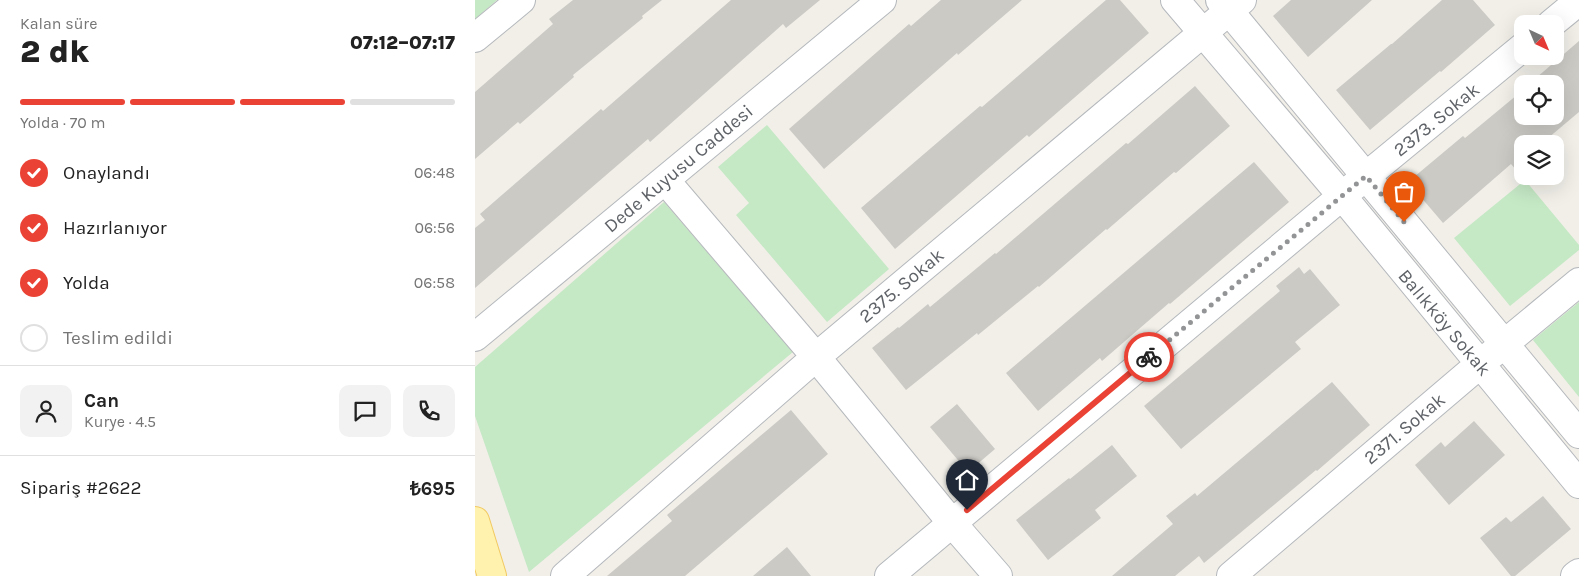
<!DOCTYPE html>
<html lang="tr">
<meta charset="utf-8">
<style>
body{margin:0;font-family:Karla,sans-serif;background:#f2f2f2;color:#222;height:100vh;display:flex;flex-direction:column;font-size:19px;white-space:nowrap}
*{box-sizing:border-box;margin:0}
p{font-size:16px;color:#767676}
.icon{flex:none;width:28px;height:28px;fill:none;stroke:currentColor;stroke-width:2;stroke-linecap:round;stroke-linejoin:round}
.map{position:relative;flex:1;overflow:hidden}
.side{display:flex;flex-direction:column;background:#fff;width:475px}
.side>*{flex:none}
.needle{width:32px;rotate:136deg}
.controls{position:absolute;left:1039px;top:15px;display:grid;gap:10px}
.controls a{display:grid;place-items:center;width:50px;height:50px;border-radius:10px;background:#fff;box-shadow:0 5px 20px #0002;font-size:25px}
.pin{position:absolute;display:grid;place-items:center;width:42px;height:42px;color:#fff;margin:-51px -21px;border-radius:50% 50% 50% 0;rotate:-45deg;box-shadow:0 0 5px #0007}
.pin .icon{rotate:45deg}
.courier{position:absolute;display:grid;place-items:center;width:50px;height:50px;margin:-25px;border:4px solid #ea4335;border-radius:50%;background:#fff;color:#222;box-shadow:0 1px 6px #0007}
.overview em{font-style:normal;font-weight:800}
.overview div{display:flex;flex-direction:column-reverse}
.overview{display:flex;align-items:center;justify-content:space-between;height:85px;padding:0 20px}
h1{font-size:32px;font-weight:800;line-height:38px}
.bar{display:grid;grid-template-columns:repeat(4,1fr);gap:8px 5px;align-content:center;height:60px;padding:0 20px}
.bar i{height:6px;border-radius:4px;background:#e0e0e0}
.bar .current{background:#ea4335}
.bar p{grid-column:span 4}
.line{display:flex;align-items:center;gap:12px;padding:0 20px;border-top:1px solid #e0e0e0}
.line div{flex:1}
.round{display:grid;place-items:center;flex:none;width:52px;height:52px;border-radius:10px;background:#f2f2f2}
ol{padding:0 20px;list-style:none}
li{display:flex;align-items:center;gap:15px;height:55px}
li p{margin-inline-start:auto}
li .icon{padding:5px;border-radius:50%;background:#ea4335;color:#fff;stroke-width:4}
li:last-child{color:#767676}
li i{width:28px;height:28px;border:2px solid #e0e0e0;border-radius:50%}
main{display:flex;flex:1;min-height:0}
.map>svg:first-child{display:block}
.green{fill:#c5e8c5}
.building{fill:#cccac5}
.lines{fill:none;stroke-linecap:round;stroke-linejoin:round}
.minor-casing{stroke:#b5b8bc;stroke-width:30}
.major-casing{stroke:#f2c960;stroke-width:30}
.minor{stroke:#fff;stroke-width:28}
.major{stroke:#fff2af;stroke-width:28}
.done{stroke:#929495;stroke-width:5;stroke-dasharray:0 9}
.route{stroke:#ea4335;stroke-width:6}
.labels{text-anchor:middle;stroke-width:4;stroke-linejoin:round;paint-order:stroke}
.street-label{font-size:19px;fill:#5f6368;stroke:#fff}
</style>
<main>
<section class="side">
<div class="overview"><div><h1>2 dk</h1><p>Kalan süre</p></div><em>07:12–07:17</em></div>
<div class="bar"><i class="current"></i><i class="current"></i><i class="current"></i><i></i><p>Yolda · 70 m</p></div>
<ol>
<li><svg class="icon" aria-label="check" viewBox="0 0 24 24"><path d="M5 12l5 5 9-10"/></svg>Onaylandı<p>06:48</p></li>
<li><svg class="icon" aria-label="check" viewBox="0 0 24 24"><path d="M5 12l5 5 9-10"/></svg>Hazırlanıyor<p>06:56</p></li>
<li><svg class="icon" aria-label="check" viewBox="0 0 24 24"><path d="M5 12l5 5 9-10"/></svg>Yolda<p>06:58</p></li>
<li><i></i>Teslim edildi</li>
</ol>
<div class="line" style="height:90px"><a class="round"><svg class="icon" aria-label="person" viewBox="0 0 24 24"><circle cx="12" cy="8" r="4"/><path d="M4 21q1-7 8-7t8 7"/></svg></a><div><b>Can</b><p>Kurye · 4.5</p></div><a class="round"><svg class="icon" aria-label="chat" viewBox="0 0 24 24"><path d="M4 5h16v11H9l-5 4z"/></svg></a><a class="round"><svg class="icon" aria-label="phone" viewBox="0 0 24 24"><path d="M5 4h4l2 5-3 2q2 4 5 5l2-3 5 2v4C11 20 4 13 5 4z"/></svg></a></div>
<div class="line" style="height:65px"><div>Sipariş #2622</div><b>₺695</b></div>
</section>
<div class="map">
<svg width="1104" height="576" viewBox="0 0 1104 576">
<rect width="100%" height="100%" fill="#f1efe8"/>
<path class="green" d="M0 0H22L0 19Z
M292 125 414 269 352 322 261 215 274 203 243 167Z
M1050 180 1104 245V250L1035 306 979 238Z
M189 202 318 352 54 572 0 416V367Z
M1104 302V397L1058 340Z"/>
<path class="building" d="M98 0H187L167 16 168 18 98 75 99 77 45 124 43 122 0 159V92L78 24 74 19Z
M256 0H345L311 28 308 24 175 142 173 139 0 288V228L10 220 5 214 126 109 128 111Z
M466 0H547L483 55 482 53 349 169 314 129 434 24 436 26Z
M631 0H645L674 33 554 137 552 135 420 249 386 208 505 106 507 107Z
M816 0H897L833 57 798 16Z
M967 0H998L1020 25 966 72 965 71 895 130 861 90 916 44H917Z
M1104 41V112L1066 144H1048V178L1036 164 968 223 933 182 988 136 990 138 1048 90V116H1080V84H1054Z
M720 86 755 126 701 173 699 172 632 230 631 229 564 287 563 286 503 335 502 333 431 390 397 348 423 327 424 328 453 304 455 307 520 253 521 254 651 143 653 144Z
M779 162 814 202 695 304 694 303 627 361 625 358 563 411 531 373Z
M824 267 829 274 835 269 865 305 820 342 826 349 706 449 669 406 805 291 801 286Z
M857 382 895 425 842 471 841 470 729 563 724 556 700 576H637L698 524 691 516 720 493 722 496Z
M482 404 520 449 493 472 455 427Z
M316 410 353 454 210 576H132L197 521 192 515Z
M999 421 1030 455 974 505 940 465 966 442 970 447Z
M637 445 662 476 620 510 626 518 573 560 541 520 594 478 595 479Z
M1068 496 1096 529 1040 576H1036L1005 538 1031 517 1036 522Z
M312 547 336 576H278Z"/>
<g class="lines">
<defs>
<path id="minor" d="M700 0 867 196 1104 484
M745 0 1104 434
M1076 24 1104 1
M0 38 46 0
M190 180 341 357 477 523 523 576
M0 337 407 0
M90 576 341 357 767 0
M414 576 867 196 1048 47
M756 576 1005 364 1104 282
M1100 576 1104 573"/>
<path id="major" d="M0 521 17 576"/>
</defs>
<use href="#minor" class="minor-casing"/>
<use href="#major" class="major-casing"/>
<use href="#minor" class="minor"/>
<use href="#major" class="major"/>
</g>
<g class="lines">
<path class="done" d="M674 357 891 176 929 222"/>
<path class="route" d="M492 510 674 357"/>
</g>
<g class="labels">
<g class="street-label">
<text transform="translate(961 119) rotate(-39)" y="7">2373. Sokak</text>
<text transform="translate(203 168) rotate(-40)" y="7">Dede Kuyusu Caddesi</text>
<text transform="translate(426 285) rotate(-40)" y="7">2375. Sokak</text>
<text transform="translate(970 322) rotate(50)" y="7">Balıkköy Sokak</text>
<text transform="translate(929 428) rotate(-40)" y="7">2371. Sokak</text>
</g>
</g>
</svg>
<div class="controls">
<a><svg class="needle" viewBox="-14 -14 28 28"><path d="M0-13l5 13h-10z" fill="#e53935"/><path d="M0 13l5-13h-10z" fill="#767676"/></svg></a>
<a><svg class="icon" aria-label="locate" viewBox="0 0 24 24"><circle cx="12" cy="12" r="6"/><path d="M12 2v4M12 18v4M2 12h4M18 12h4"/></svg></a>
<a><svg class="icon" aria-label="layers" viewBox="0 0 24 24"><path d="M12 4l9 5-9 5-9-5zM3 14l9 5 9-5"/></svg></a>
</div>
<div class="pin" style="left:929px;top:222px;background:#ea580c"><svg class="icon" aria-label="bag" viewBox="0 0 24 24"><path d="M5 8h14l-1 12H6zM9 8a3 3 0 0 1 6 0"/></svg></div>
<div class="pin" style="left:492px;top:510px;background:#1f2937"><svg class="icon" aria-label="home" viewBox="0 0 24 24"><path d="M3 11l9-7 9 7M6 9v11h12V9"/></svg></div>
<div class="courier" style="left:674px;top:357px"><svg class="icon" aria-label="bike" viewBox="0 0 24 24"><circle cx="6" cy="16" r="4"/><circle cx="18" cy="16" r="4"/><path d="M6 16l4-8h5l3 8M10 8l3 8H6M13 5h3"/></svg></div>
</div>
</main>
